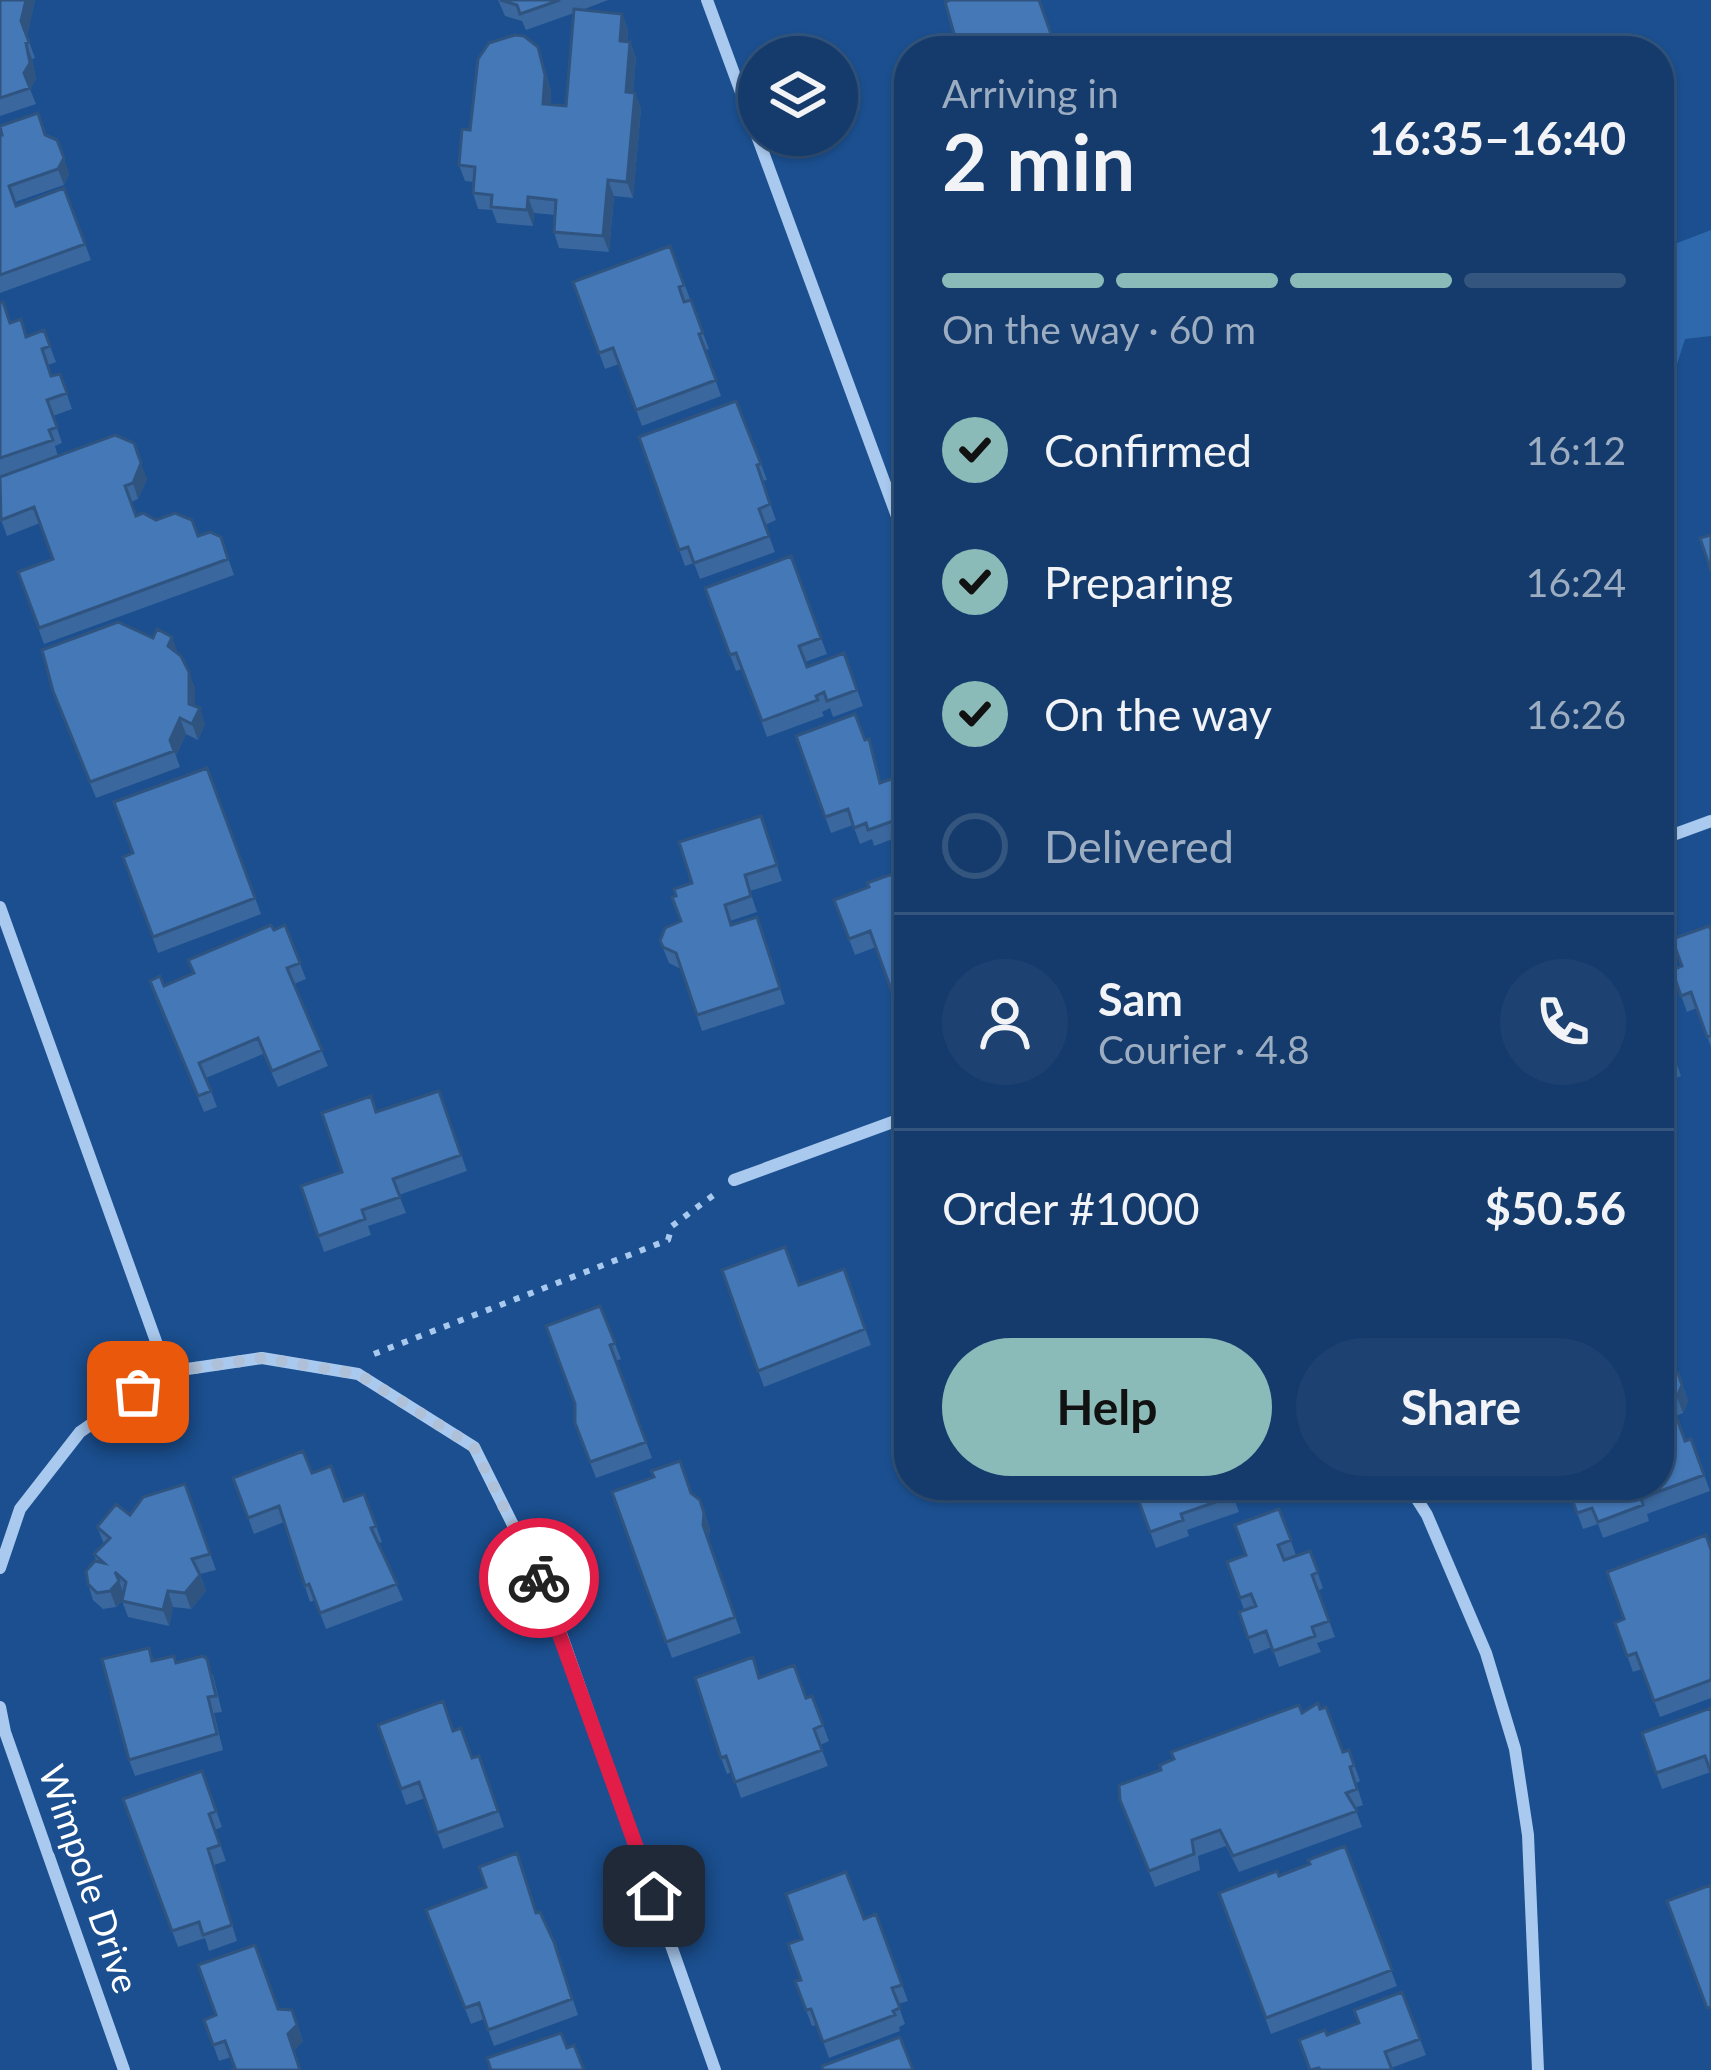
<!DOCTYPE html>
<meta charset="utf-8">
<style>
body{margin:0;font-family:Lato,sans-serif;background:#1d4271;color:#f1f3f6;height:100vh;display:flex;flex-direction:column;font-size:45px;white-space:nowrap}
*{box-sizing:border-box;margin:0}
p{font-size:39px;color:#9dadc1}
.icon{flex:none;width:66px;height:66px;fill:none;stroke:currentColor;stroke-width:2;stroke-linecap:round;stroke-linejoin:round}
.map{position:relative;flex:1;overflow:hidden}
.drawer{position:absolute;left:894px;top:36px;width:780px;height:1464px;display:flex;flex-direction:column;background:#143b6b;border-radius:48px;box-shadow:0 3px 9px #0004,0 0 0 3px #33557e}
.drawer>*{flex:none}
.fabs{position:absolute;left:738px;top:36px;display:grid;gap:24px}
.fabs a{display:grid;place-items:center;width:120px;height:120px;border-radius:50%;background:#143b6b;box-shadow:0 3px 9px #0004,0 0 0 3px #33557e;font-size:60px}
.pin{position:absolute;display:grid;place-items:center;width:102px;height:102px;color:#fff;margin:-51px;border-radius:24px;box-shadow:0 6px 18px #0006}
.courier{position:absolute;display:grid;place-items:center;width:120px;height:120px;margin:-60px;border:9px solid #e11d48;border-radius:50%;background:#fff;color:#222;box-shadow:0 3px 15px #0007}
.summary em{font-style:normal;font-weight:700}
.summary div{display:flex;flex-direction:column-reverse}
.summary{display:flex;align-items:center;justify-content:space-between;height:204px;padding:0 48px}
h1{font-size:78px;font-weight:700;line-height:90px}
.bar{display:grid;grid-template-columns:repeat(4,1fr);gap:18px 12px;align-content:center;height:144px;padding:0 48px}
.bar i{height:15px;border-radius:9px;background:#33557e}
.bar .active{background:#8bbbb9}
.bar p{grid-column:span 4}
.line{display:flex;align-items:center;gap:30px;padding:0 48px;border-top:3px solid #33557e}
.line div{flex:1}
.round{display:grid;place-items:center;flex:none;width:126px;height:126px;border-radius:63px;background:#1d4271}
ol{padding:0 48px;list-style:none}
li{display:flex;align-items:center;gap:36px;height:132px}
li p{margin-inline-start:auto}
li .icon{padding:12px;border-radius:50%;background:#8bbbb9;color:#111;stroke-width:4}
li:last-child{color:#9dadc1}
li i{width:66px;height:66px;border:6px solid #33557e;border-radius:50%}
.primary-button{display:flex;gap:24px;margin-top:auto;padding:24px 48px}
.primary-button a{flex:1;height:138px;border-radius:72px;background:#8bbbb9;color:#111;font-size:48px;font-weight:700;line-height:138px;text-align:center}
.primary-button a+a{background:#1d4271;color:#f1f3f6}
.map>svg:first-child{display:block}
.green{fill:#2e69ad}
.lines{fill:none;stroke-linecap:round;stroke-linejoin:round}
.path{stroke:#a9c9ee;stroke-width:6;stroke-dasharray:6 9;stroke-linecap:butt}
.street{stroke:#a9c9ee;stroke-width:12}
.wall{fill:#3a679d}
.shaded-wall{fill:#305480}
.building{fill:#4478b7;stroke:#305480;stroke-width:3}
.done{stroke:#afc1d8;stroke-width:12;stroke-dasharray:0 21.6}
.route{stroke:#e11d48;stroke-width:15}
.labels{text-anchor:middle;stroke-width:12;stroke-linejoin:round;paint-order:stroke}
.street-label{font-size:36px;fill:#fff;stroke:#1b4f8f}
</style>
<div class="map">
<svg width="1711" height="2070" viewBox="0 0 1711 2070">
<rect width="100%" height="100%" fill="#1b4f8f"/>
<path class="green" d="M1711 230V336L1685 339 1672 380 1659 386V250Z"/>
<g class="lines">
<path class="path" d="M374 1354 668 1240 672 1226 715 1194"/>
<path class="street" d="M707 0 909 549
M1659 840 1711 821
M0 907 167 1372
M734 1180 909 1116
M1408 1485 1427 1515 1486 1653 1515 1749 1528 1835 1538 2070
M0 1568 20 1509 80 1432 167 1372 262 1358 358 1374 474 1447 546 1591 715 2070
M0 1707 5 1732 124 2070"/>
</g>
<path class="wall" d="M0 0H35L27 36 35 58 32 59 36 79 30 89 36 104 0 116Z
M498 0H608L582 10 622 14 628 30 627 42H630L636 58 633 92 635 93 641 109 633 198 614 196 609 252 559 248 554 232 555 215 534 213 533 226 497 223 492 210 478 209 473 193 474 182 465 181 459 165 470 130 543 63 551 91 550 105 566 106 574 13 526 30 522 21 505 16Z
M0 135H46L57 140 69 174 64 185 15 202 16 206 64 188 91 260 0 293Z
M670 246 709 349 705 350 721 396 642 426 619 364 605 369 573 282Z
M0 303 10 322 27 336 44 330 56 362 48 365 52 376 60 374 72 409 53 416 62 443 55 446 58 456 0 476Z
M639 437 761 464 767 480 762 481 776 520 765 525 775 552 700 579 694 563 685 566Z
M0 477 147 479 138 499 131 502 136 516 156 520 198 536 221 537 234 575 44 644 18 572 53 559 40 523 7 536 0 517Z
M791 556 827 654 805 662 807 667 844 653 863 706 833 717 830 708 822 712 824 716 767 737 742 669 736 671 705 588Z
M178 653 195 688V706L205 724 198 740 186 734 176 756 180 767 96 798 59 707Z
M796 736 869 739 881 782 894 778 909 820V833L874 846 872 839 860 844 853 825 831 833Z
M207 768 261 914 158 953 123 857 132 853Z
M761 816 782 881 750 891 757 912 730 921 732 925 757 917 785 1004 702 1031 681 969 669 963 660 941 680 921 692 883Z
M909 868V1032L907 1033 876 947 855 955 834 900 869 887Z
M285 925 306 979 294 984 328 1066 278 1087 263 1054 206 1078 217 1107 204 1112 155 997 193 974 188 960Z
M1711 930V1047L1697 1008 1687 1012 1672 970 1682 966Z
M1659 1013 1681 1076 1659 1084Z
M439 1091 467 1171 399 1195 406 1213 368 1226 371 1235 324 1252 301 1186 342 1172 377 1112Z
M844 1269 871 1345 764 1387 722 1270 799 1285Z
M600 1306 621 1359 616 1361 652 1458 596 1478 575 1423Z
M1659 1371 1678 1373 1688 1401 1683 1413 1676 1416 1685 1441 1691 1439 1710 1491 1647 1514 1649 1521 1603 1538 1598 1524 1583 1529 1567 1485Z
M312 1473 344 1501 364 1494 382 1542 378 1543 403 1600 326 1629 315 1600 310 1602 284 1522 254 1534 233 1478Z
M185 1484 216 1570 200 1574 206 1591 191 1609 173 1607 169 1626 128 1617 122 1601 116 1607 103 1609 93 1600 88 1584 96 1561 94 1554 104 1544 97 1527 130 1515Z
M1133 1485H1229L1239 1512 1187 1530 1189 1536 1156 1548Z
M612 1492 691 1493 700 1500 710 1529 708 1541 741 1633 672 1658Z
M1279 1509 1296 1555 1310 1551 1323 1588 1318 1591 1335 1637 1317 1643 1321 1652 1279 1667 1272 1647 1254 1654 1239 1612 1244 1610 1227 1562 1246 1555Z
M1711 1548V1698L1660 1717 1642 1669 1633 1672 1615 1623 1624 1619Z
M149 1648 154 1661 176 1662 213 1675 222 1712 214 1713 223 1750 135 1776 129 1760Z
M760 1677 806 1698 812 1696 829 1741 820 1745 828 1766 741 1798 732 1772 727 1774 721 1758Z
M1711 1708V1772L1662 1789 1642 1733Z
M1302 1713 1343 1752 1349 1750 1360 1781 1356 1783 1363 1805 1355 1808 1362 1827 1239 1872 1226 1846 1198 1856 1200 1870 1155 1887 1120 1800 1161 1770Z
M378 1725 453 1731 472 1758 479 1756 504 1827 443 1849 425 1798 406 1805Z
M202 1771 222 1827 215 1830 226 1861 214 1865 237 1941 209 1951 205 1938 178 1947 123 1799Z
M1345 1846 1397 1986 1271 2034 1219 1893 1279 1876 1310 1864Z
M426 1910 537 1913 554 1942 578 2015 494 2046 484 2019 471 2024Z
M864 1919 902 1985 908 2001 898 2004 905 2024 899 2027 900 2031 829 2058 817 2025 812 2026 795 1981 801 1980Z
M1402 1992 1426 2055 1391 2068 1392 2070H1310L1327 2035 1359 2023Z
M278 2009 292 2010 303 2041 294 2050 235 2068 231 2057 219 2061 204 2020Z"/>
<path class="shaded-wall" d="M26 0H35L27 37 21 21Z
M622 14 628 30 626 57 620 41Z
M630 42 636 58 632 108 626 92Z
M26 43 32 59 36 79 30 89 24 73Z
M538 47 551 91 549 120 543 104Z
M635 93 641 109 633 198 627 182Z
M64 158 69 174 64 185 58 169Z
M608 180 614 196 609 252 603 236Z
M528 197 534 213 533 226 527 210Z
M141 463 147 479 138 499 133 483Z
M172 637 178 653 168 646Z
M189 672 195 688V717L200 708 205 724 198 740 192 724Z
M180 718 186 734 176 756 170 740Z
M1682 1385 1688 1401 1683 1413 1677 1397Z
M704 1513 710 1529 708 1541 741 1633 703 1525Z
M200 1575 206 1591 191 1609 185 1593Z
M119 1581 125 1597 116 1607 110 1591Z
M168 1591 173 1607 169 1626 163 1610Z
M297 2025 303 2041 294 2050 288 2034Z"/>
<path class="building" d="M0 0H26L21 21 29 42 26 43 30 63 24 73 30 88 0 98Z
M500 0H560L520 14 517 5Z
M950 0H1039L1057 51H959L945 2Z
M574 9 622 14 620 41 630 42 626 92 635 93 627 182 608 180 603 236 554 232 556 200 528 197 527 210 491 207 492 195 473 193 475 167 459 165 462 129 470 130 478 59 489 43 515 35 524 36 538 47 545 75 543 104 566 106Z
M1239 45 1241 51H1222Z
M38 113 45 135 57 140 64 158 58 169 9 186 16 206 64 188 85 244 0 275V135H2L0 126Z
M670 246 684 285 679 287 684 302 691 300 703 333 699 334 716 380 636 410 613 348 599 353 573 282Z
M3 302 10 323 21 319 26 337 44 330 50 346 42 349 51 376 60 374 67 393 47 400 57 427 49 430 53 440 0 458V303Z
M736 401 761 464 757 465 770 504 759 509 769 536 694 563 688 547 679 550 639 437Z
M115 435 134 443 141 463 133 483 125 486 136 516 143 513 156 520 175 513 192 520 198 536 210 532 221 537 228 559 39 628 18 572 53 559 34 507 1 520 0 477Z
M1711 535V571L1700 538Z
M791 556 821 638 799 646 807 667 844 653 857 690 827 701 824 692 816 696 818 700 762 721 736 653 730 655 705 588Z
M118 622 153 638 157 629 172 637 168 646 181 656 189 672V704L200 708 192 724 180 718 170 740 174 751 90 782 53 691 42 650Z
M855 714 865 740 869 739 880 783 894 778 907 816 868 830 866 823 854 828 848 809 825 817 796 736Z
M207 768 255 898 153 937 123 857 133 853 114 802Z
M761 816 777 865 745 875 751 896 725 905 731 925 757 917 780 988 697 1015 676 953 663 947 660 941 665 928 681 921 672 897 676 896 674 889 692 883 679 842Z
M909 868V1014L901 1017 870 931 849 939 834 900 869 887 867 883Z
M271 925 274 930 285 925 300 963 287 968 322 1050 272 1071 258 1038 199 1063 211 1091 198 1096 150 981 160 976 164 986 194 973 188 960Z
M1709 926 1711 930V1035L1707 1037 1691 992 1681 996 1672 970 1682 966 1672 939Z
M1659 1014 1675 1060 1659 1065Z
M439 1091 461 1155 393 1179 400 1197 362 1210 365 1219 318 1236 301 1186 342 1172 322 1113 371 1096 376 1112Z
M785 1247 799 1285 844 1269 865 1329 758 1371 722 1270Z
M600 1306 615 1343 610 1345 646 1442 590 1462 575 1423V1404L546 1326Z
M1666 1368 1678 1373 1682 1385 1677 1397 1663 1402 1666 1410 1673 1407 1685 1441 1691 1439 1704 1475 1641 1498 1643 1505 1598 1522 1592 1508 1577 1513 1567 1485H1659V1371Z
M303 1451 312 1473 331 1466 344 1501 364 1494 376 1526 371 1528 397 1584 320 1613 309 1584 305 1586 279 1506 248 1518 233 1478Z
M680 1461 691 1493 700 1500 704 1513 703 1525 735 1617 666 1642 612 1492 654 1477 651 1471Z
M185 1484 210 1554 192 1559 200 1575 185 1593 168 1591 163 1610 122 1601 126 1582 115 1572 119 1581 110 1591 97 1593 88 1584 86 1571 95 1561 104 1563 94 1554 110 1538 97 1527 116 1504 130 1515 143 1497Z
M1133 1485H1229L1233 1496 1181 1514 1183 1520 1150 1532Z
M1279 1509 1291 1540 1278 1545 1284 1560 1310 1551 1318 1572 1312 1575 1329 1621 1312 1627 1315 1636 1273 1651 1266 1631 1248 1638 1239 1612 1256 1606 1251 1594 1240 1598 1227 1562 1246 1555 1235 1525Z
M1706 1535 1711 1550V1680L1654 1701 1636 1653 1627 1656 1615 1623 1624 1619 1607 1572Z
M149 1648 152 1661 174 1656 176 1663 203 1656 207 1659 216 1696 208 1697 217 1734 129 1760 102 1659Z
M753 1657 759 1678 794 1665 806 1698 812 1696 823 1725 814 1729 822 1750 735 1782 726 1756 721 1758 695 1678Z
M443 1701 453 1731 461 1728 472 1758 479 1756 498 1811 437 1833 419 1782 401 1789 378 1725Z
M1318 1703 1320 1709 1326 1707 1343 1752 1349 1750 1354 1765 1350 1767 1357 1789 1346 1793 1357 1811 1233 1856 1220 1830 1192 1840 1194 1854 1149 1871 1120 1800 1119 1785 1161 1770 1160 1765 1174 1759 1171 1752 1299 1705 1302 1713Z
M1711 1708V1773L1705 1756 1656 1773 1642 1733Z
M202 1771 216 1811 209 1814 220 1845 208 1849 232 1925 203 1935 199 1922 172 1931 123 1799Z
M1345 1846 1392 1970 1266 2018 1219 1893 1277 1871 1279 1876 1310 1864 1308 1860Z
M517 1853 536 1913 540 1912 554 1942 572 1999 488 2030 479 2003 465 2008 426 1910 486 1887 479 1867Z
M846 1872 864 1919 876 1914 902 1985 892 1988 900 2008 893 2011 895 2015 823 2042 811 2009 806 2010 795 1981 801 1980 788 1944 802 1939 786 1894Z
M1711 1885V2007L1707 2008 1667 1901Z
M255 1945 278 2009 292 2010 297 2025 288 2034 300 2070H231L235 2068 225 2041 213 2045 204 2020 216 2015 198 1965Z
M1402 1992 1420 2039 1385 2052 1392 2070H1320L1319 2068 1310 2070 1299 2040 1325 2030 1327 2035 1359 2023 1354 2010Z
M561 2033 567 2048 574 2045 584 2070H491L487 2058Z
M900 2037 913 2070H823L822 2066Z"/>
<g class="lines">
<path class="done" d="M138 1392 167 1372 262 1358 358 1374 474 1447 539 1578"/>
<path class="route" d="M539 1578 654 1896"/>
</g>
<g class="labels">
<g class="street-label">
<text transform="translate(89 1879) rotate(71)" y="13">Wimpole Drive</text>
</g>
</g>
</svg>
<div class="fabs">
<a><svg class="icon" aria-label="layers" viewBox="0 0 24 24"><path d="M12 4l9 5-9 5-9-5zM3 14l9 5 9-5"/></svg></a>
</div>
<div class="pin" style="left:138px;top:1392px;background:#ea580c"><svg class="icon" aria-label="bag" viewBox="0 0 24 24"><path d="M5 8h14l-1 12H6zM9 8a3 3 0 0 1 6 0"/></svg></div>
<div class="pin" style="left:654px;top:1896px;background:#1f2937"><svg class="icon" aria-label="home" viewBox="0 0 24 24"><path d="M3 11l9-7 9 7M6 9v11h12V9"/></svg></div>
<div class="courier" style="left:539px;top:1578px"><svg class="icon" aria-label="bike" viewBox="0 0 24 24"><circle cx="6" cy="16" r="4"/><circle cx="18" cy="16" r="4"/><path d="M6 16l4-8h5l3 8M10 8l3 8H6M13 5h3"/></svg></div>
<section class="drawer">
<div class="summary"><div><h1>2 min</h1><p>Arriving in</p></div><em>16:35–16:40</em></div>
<div class="bar"><i class="active"></i><i class="active"></i><i class="active"></i><i></i><p>On the way · 60 m</p></div>
<ol>
<li><svg class="icon" aria-label="check" viewBox="0 0 24 24"><path d="M5 12l5 5 9-10"/></svg>Confirmed<p>16:12</p></li>
<li><svg class="icon" aria-label="check" viewBox="0 0 24 24"><path d="M5 12l5 5 9-10"/></svg>Preparing<p>16:24</p></li>
<li><svg class="icon" aria-label="check" viewBox="0 0 24 24"><path d="M5 12l5 5 9-10"/></svg>On the way<p>16:26</p></li>
<li><i></i>Delivered</li>
</ol>
<div class="line" style="height:216px"><a class="round"><svg class="icon" aria-label="person" viewBox="0 0 24 24"><circle cx="12" cy="8" r="4"/><path d="M4 21q1-7 8-7t8 7"/></svg></a><div><b>Sam</b><p>Courier · 4.8</p></div><a class="round"><svg class="icon" aria-label="phone" viewBox="0 0 24 24"><path d="M5 4h4l2 5-3 2q2 4 5 5l2-3 5 2v4C11 20 4 13 5 4z"/></svg></a></div>
<div class="line" style="height:156px"><div>Order #1000</div><b>$50.56</b></div>
<div class="primary-button"><a>Help</a><a>Share</a></div>
</section>
</div>
